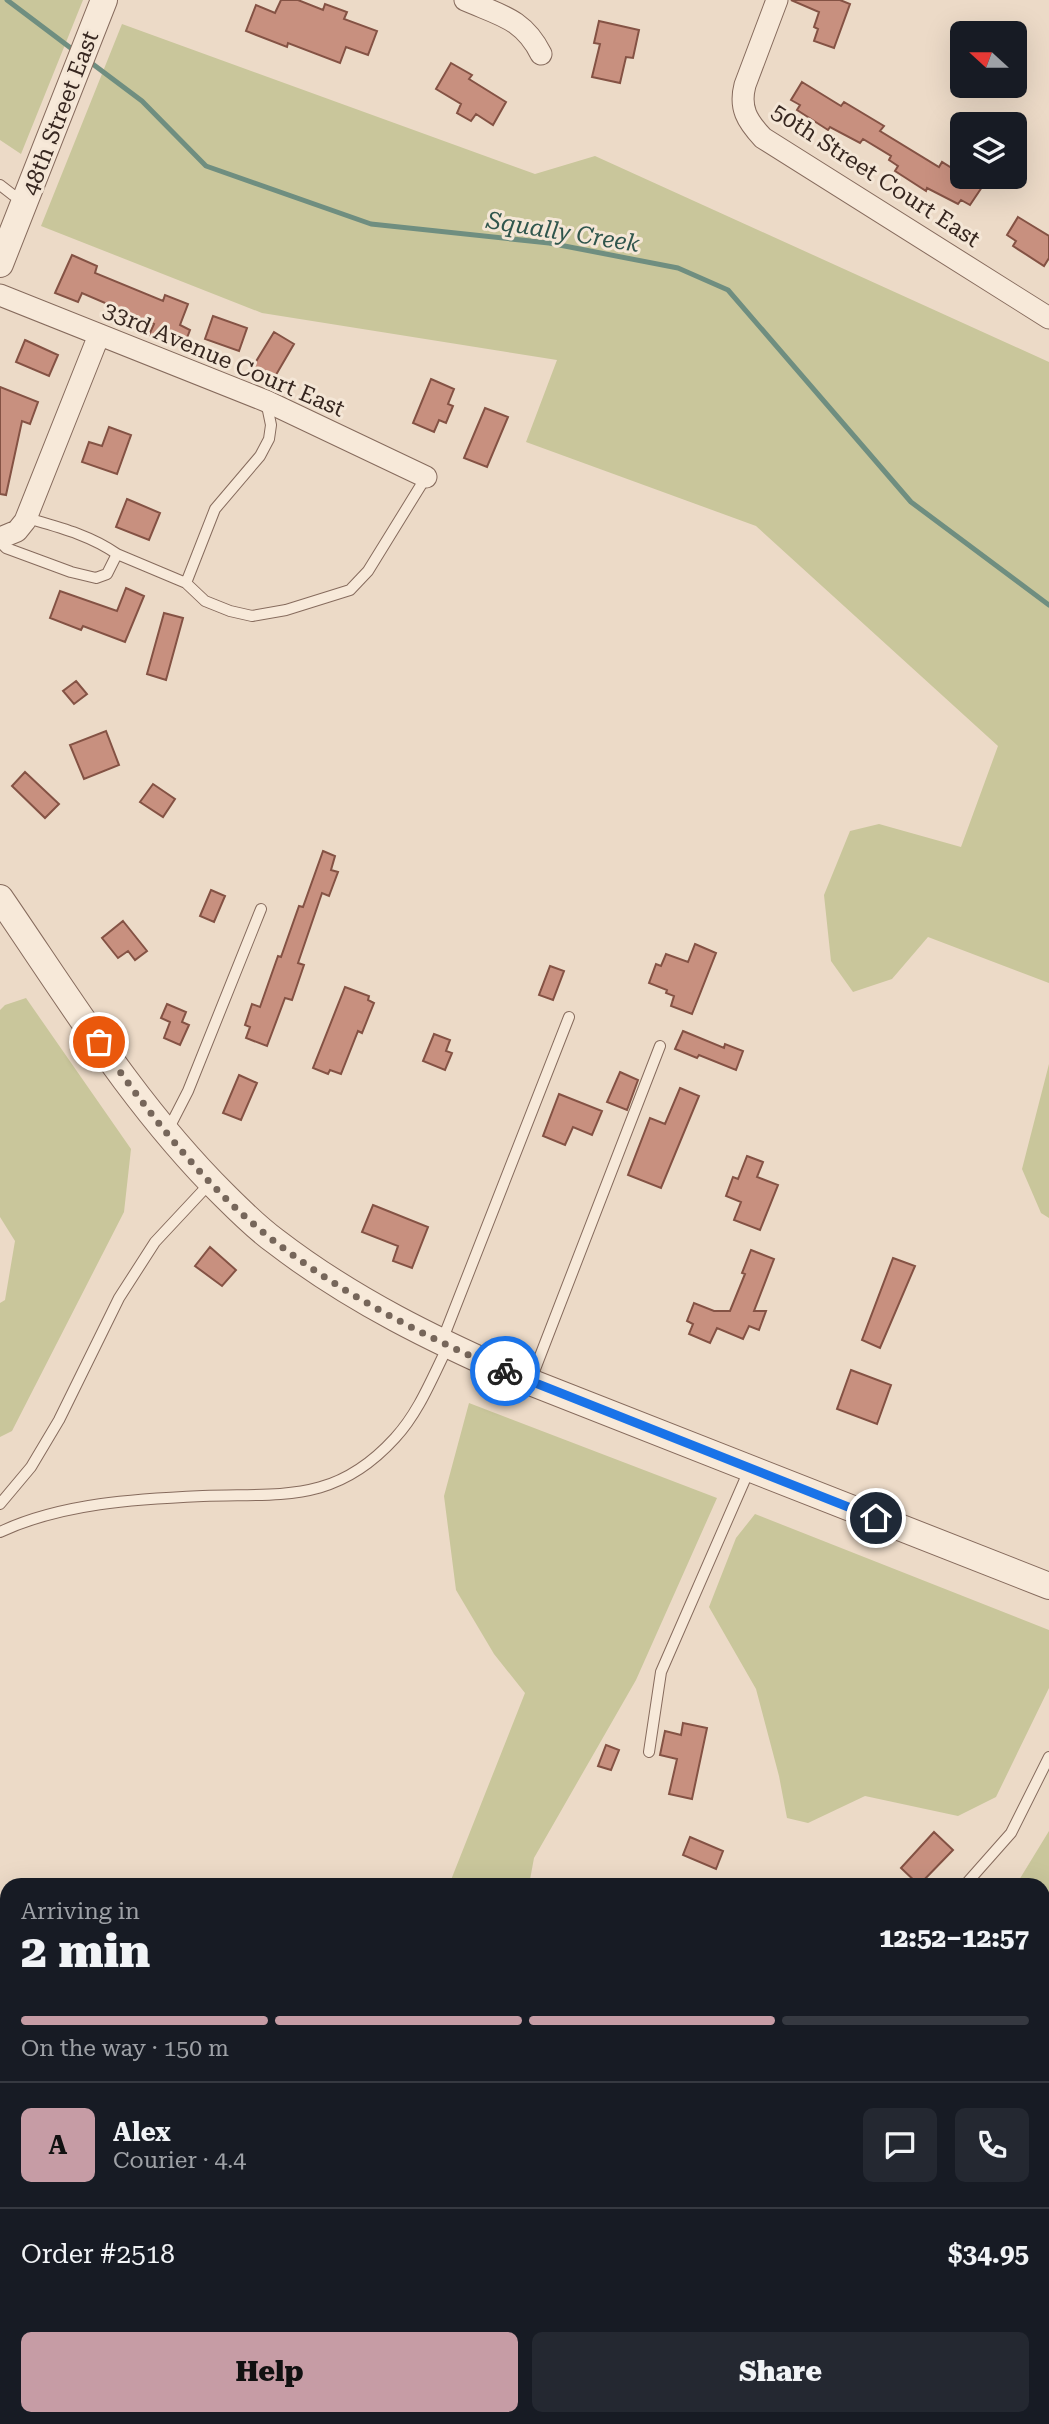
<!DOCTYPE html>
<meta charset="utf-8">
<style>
body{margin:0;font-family:"Roboto Serif",serif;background:#242831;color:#f1f3f6;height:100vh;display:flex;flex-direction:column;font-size:26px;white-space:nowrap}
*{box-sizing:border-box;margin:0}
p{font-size:23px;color:#9ea1a6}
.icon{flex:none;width:38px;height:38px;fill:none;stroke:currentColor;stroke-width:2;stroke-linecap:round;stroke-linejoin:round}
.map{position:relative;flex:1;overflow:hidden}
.sheet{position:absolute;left:0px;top:1878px;width:1050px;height:548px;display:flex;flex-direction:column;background:#171b24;border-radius:21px 21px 0 0;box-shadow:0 7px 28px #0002}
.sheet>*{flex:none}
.needle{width:46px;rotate:291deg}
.fabs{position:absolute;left:950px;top:21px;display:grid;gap:14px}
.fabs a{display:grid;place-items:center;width:77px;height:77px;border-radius:10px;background:#171b24;box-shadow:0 7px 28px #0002;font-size:35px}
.pin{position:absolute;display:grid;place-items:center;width:60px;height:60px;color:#fff;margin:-30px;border:4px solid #fff;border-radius:50%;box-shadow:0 2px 7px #0007}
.courier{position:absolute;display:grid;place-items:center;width:70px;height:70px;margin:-35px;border:5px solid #1a73e8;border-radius:50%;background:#fff;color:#222;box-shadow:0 2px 9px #0007}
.overview em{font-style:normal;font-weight:800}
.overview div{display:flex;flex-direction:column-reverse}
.overview{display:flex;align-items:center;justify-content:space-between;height:119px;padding:0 21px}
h1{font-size:46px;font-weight:800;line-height:52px}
.bar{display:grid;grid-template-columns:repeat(4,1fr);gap:10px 7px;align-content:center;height:84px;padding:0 21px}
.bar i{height:9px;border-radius:5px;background:#363941}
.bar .selected{background:#c69ca5}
.bar p{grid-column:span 4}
.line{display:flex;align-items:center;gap:18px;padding:0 21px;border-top:2px solid #363941}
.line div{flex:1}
.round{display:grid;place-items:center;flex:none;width:74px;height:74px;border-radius:10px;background:#242831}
.cta{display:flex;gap:14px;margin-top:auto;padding:14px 21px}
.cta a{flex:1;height:80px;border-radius:10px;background:#c69ca5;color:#111;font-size:28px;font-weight:800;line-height:80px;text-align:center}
.cta a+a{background:#242831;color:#f1f3f6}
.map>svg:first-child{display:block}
.green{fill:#c9c69b}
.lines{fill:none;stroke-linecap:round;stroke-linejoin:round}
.stream{stroke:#6f8e80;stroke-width:5}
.building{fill:#c8907f;stroke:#845244;stroke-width:2}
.service-casing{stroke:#866b5d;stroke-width:12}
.minor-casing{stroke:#866b5d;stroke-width:23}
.tertiary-casing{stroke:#866b5d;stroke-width:28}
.service{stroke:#f7e9d9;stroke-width:10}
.minor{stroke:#f7e9d9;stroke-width:21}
.tertiary{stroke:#f7e9d9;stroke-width:26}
.done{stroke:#76665a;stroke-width:7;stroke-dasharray:0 12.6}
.route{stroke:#1a73e8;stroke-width:9}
.labels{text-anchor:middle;stroke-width:6;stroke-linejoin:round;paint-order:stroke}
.street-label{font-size:23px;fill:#372720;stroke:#f4e6d6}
.water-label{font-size:24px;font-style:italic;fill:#30564d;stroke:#f4e6d6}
</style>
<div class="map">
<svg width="1049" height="2424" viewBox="0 0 1049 2424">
<rect width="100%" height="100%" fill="#ecdac7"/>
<path class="green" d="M0 0H83L21 154 0 140Z
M122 24 535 174 595 156 1049 362V983L928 937 892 979 853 992 831 961 824 895 850 831 879 824 961 847 998 746 756 526 526 442 557 360 262 313 41 226Z
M26 998 131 1149 124 1212 12 1431 0 1437V1303L5 1300 15 1241 0 1217V1010L5 1005Z
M1049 1064V1218L1041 1213 1022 1169Z
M469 1403 717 1498 636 1680 534 1858 529 1885H449L525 1693 494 1654 456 1590 444 1496Z
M755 1514 1049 1630V1688L996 1797 958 1816 865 1796 808 1823 787 1818 779 1776 756 1689 709 1607 736 1538Z
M1049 1831V2424H0V2150L7 2157V2418H1043V1885H1016Z"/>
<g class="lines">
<path class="stream" d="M7 0 76 52
M90 62 142 101 206 166 371 224 549 243 678 268 728 290 911 502 1049 605
M0 2383 7 2388
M49 2418 54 2424"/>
</g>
<path class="building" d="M281 0H298L323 10 325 4 347 12 344 19 377 31 368 55 346 47 340 63 288 43 287 47 246 31 256 5 275 13Z
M791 0H840L850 4 834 48 814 41 818 29 814 27 819 12Z
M599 21 639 30 633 58 626 57 620 83 592 77 600 44 594 43Z
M451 63 472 75 469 79 506 102 493 125 476 114 471 121 457 113 461 104 436 89Z
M802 82 841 106 844 102 884 126 880 131 939 167 942 162 982 187 970 205 961 200 958 204 927 188 926 191 895 171 898 166 889 160 891 156 863 139 860 143 830 127 828 130 797 110 800 105 791 100Z
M1018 217 1049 236V258L1044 266 1013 246 1016 241 1007 235Z
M72 255 97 266 95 273 163 301 165 295 188 304 180 325 190 330 185 343 174 338 172 344 149 335 154 324 82 293 78 302 55 293Z
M213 316 247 328 239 351 205 339Z
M274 332 294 344 273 380 252 368Z
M25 340 58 355 49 376 16 362Z
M431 379 454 389 448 404 453 406 446 423 439 420 434 432 413 423Z
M0 387 38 402 30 424 22 421 6 495 0 494Z
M485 408 508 417 487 467 464 458Z
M109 427 131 435 117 474 82 462 89 442 102 446Z
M127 499 160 513 149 540 116 527Z
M126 588 144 596 125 642 83 626 81 630 50 618 60 591 117 611Z
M164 613 183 618 166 680 147 674Z
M76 681 87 694 74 704 63 691Z
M106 731 119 765 84 779 70 745Z
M25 772 59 804 45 818 12 786Z
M153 784 175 799 163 817 140 802Z
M323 851 335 856 331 870 338 872 329 896 322 893 298 963 304 965 292 1000 285 998 267 1046 246 1038 250 1027 245 1025 252 1004 260 1007 278 956 281 957 299 906 303 907Z
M211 890 225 896 214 922 200 916Z
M123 921 147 951 135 960 128 951 118 958 102 938Z
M695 944 716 953 692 1014 671 1006 674 996 666 993 667 990 649 983 656 964 661 966 666 954 688 962Z
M550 966 564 971 553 1000 539 995Z
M345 987 369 996 368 1000 374 1003 362 1033 358 1031 341 1074 330 1070 328 1074 313 1068Z
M167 1004 186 1012 182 1022 189 1025 180 1045 164 1038 170 1022 161 1018Z
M683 1031 724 1048 725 1044 743 1051 736 1070 699 1055 697 1058 675 1049Z
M434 1034 450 1040 446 1051 452 1053 445 1070 423 1061Z
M620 1072 638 1080 627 1110 607 1102Z
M239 1075 257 1083 241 1120 223 1113Z
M680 1088 699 1096 661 1188 628 1175 650 1118 665 1124Z
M559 1094 602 1111 592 1135 573 1127 565 1145 543 1136Z
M747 1156 763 1162 757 1177 778 1185 760 1230 734 1220 741 1202 726 1196 733 1177 738 1179Z
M373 1205 428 1227 412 1268 393 1261 398 1246 362 1232Z
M210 1247 236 1270 222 1286 195 1266Z
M751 1250 774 1259 754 1311H766L759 1330 749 1326 743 1339 717 1328 710 1343 689 1334 693 1324 687 1321 694 1303 714 1311H730L745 1274 742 1273Z
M893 1258 915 1266 880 1348 862 1340Z
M851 1370 891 1385 877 1424 837 1409Z
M683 1723 707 1728 692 1799 669 1794 677 1759 660 1755 665 1731 681 1735Z
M606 1745 619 1750 611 1770 598 1766Z
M934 1832 953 1850 919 1885 901 1868Z
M690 1837 723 1851 716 1869 683 1855Z"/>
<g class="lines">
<defs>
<path id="service" d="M0 185 13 195 25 201
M0 542 6 548 71 572 96 578 107 574 117 554C90 535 58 527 27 518
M117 554 186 583 205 601 230 611 252 616 286 610 350 590 368 571 426 477
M186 583 215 509 260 456 269 439 271 425 266 401
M168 1130 188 1091 261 909
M442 1341 569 1017
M530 1382 660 1046
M0 1504 31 1467 59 1420 119 1298 155 1242 211 1182
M0 1532C62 1503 136 1499 203 1496 282 1493 335 1504 395 1438 419 1412 432 1378 448 1346
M649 1752 661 1672 750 1468
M965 1885 1011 1833 1049 1757"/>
<path id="minor" d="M465 0C499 15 523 18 541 54
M777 0 745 85C739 108 747 121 763 138L1049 318
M0 295 266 401 426 477
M0 538 17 531 25 521 99 335"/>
<path id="tertiary" d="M0 264 104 0
M0 898C70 1000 135 1107 224 1195 240 1211 257 1228 275 1241 353 1301 436 1341 525 1380L1049 1586"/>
</defs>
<use href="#service" class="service-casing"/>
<use href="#minor" class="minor-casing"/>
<use href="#tertiary" class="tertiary-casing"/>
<use href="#service" class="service"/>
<use href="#minor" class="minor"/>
<use href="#tertiary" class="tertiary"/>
</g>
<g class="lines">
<path class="done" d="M99 1042C149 1114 205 1187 274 1241 344 1295 423 1336 505 1371"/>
<path class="route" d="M505 1371 876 1518"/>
</g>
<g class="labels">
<g class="street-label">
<text transform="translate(60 113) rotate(-69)" y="8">48th Street East</text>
<text transform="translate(876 175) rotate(33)" y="8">50th Street Court East</text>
<text transform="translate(224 359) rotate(23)" y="8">33rd Avenue Court East</text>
</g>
<g class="water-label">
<text transform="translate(563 232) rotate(9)" y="8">Squally Creek</text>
</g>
</g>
</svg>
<div class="fabs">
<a><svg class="needle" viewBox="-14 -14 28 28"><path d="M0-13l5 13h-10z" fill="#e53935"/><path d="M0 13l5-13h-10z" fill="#9ea1a6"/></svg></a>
<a><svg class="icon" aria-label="layers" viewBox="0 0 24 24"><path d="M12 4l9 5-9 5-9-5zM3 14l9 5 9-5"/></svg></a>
</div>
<div class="pin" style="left:99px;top:1042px;background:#ea580c"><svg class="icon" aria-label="bag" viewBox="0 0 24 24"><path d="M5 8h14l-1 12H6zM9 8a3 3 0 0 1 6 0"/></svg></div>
<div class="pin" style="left:876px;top:1518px;background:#1f2937"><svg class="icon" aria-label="home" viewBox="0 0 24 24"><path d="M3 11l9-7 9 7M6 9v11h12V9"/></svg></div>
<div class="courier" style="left:505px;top:1371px"><svg class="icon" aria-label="bike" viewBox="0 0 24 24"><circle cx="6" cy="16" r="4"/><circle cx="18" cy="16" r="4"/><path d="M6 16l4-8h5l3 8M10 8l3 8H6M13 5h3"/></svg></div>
<section class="sheet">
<div class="overview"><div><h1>2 min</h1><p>Arriving in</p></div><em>12:52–12:57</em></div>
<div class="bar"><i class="selected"></i><i class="selected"></i><i class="selected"></i><i></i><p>On the way · 150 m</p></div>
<div class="line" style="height:126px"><b class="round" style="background:#c69ca5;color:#111">A</b><div><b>Alex</b><p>Courier · 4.4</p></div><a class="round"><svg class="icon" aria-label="chat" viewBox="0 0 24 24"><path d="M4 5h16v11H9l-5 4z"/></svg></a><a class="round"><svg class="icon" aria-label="phone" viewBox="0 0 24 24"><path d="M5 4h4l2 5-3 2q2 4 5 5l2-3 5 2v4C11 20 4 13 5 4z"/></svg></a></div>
<div class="line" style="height:91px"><div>Order #2518</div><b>$34.95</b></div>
<div class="cta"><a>Help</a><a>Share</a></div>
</section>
</div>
